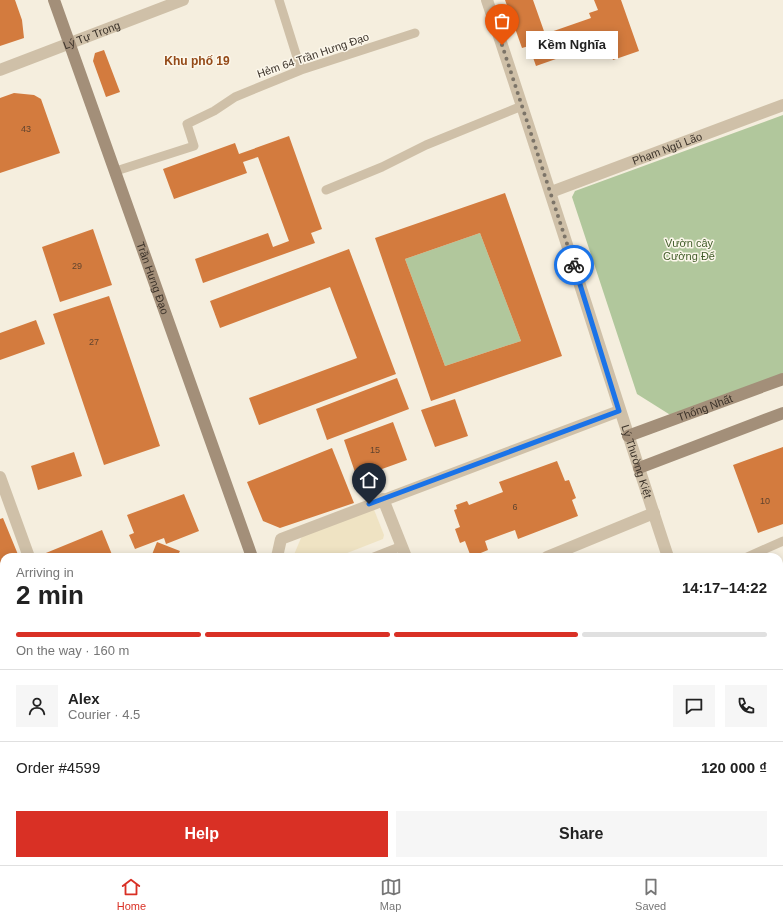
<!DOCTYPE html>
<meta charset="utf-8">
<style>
body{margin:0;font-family:Arial,sans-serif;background:#f6f6f6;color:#222;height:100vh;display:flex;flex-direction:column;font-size:15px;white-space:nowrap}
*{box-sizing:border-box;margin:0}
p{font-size:13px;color:#767676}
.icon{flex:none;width:22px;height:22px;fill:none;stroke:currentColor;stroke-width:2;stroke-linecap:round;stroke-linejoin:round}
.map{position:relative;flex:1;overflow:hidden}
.drawer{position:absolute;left:0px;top:553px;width:783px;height:312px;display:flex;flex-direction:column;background:#fff;border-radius:12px 12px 0 0;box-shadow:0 2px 10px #0003}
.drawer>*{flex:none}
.pin{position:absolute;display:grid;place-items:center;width:34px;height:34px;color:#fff;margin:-41px -17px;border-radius:50% 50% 50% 0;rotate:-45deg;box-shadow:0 0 4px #0007}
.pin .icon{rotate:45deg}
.courier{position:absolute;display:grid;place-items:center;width:40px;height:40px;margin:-20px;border:3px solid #1a73e8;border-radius:50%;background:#fff;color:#222;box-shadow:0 1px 5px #0007}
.bubble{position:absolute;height:28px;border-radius:0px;background:#fff;box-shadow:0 2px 10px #0003;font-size:13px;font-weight:600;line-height:28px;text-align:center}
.summary em{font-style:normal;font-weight:600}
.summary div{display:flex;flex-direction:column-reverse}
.summary{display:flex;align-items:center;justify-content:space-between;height:68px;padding:0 16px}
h1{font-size:26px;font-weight:600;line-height:30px}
.bar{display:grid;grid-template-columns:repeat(4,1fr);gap:6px 4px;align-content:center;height:48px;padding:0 16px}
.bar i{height:5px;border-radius:3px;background:#e0e0e0}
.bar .selected{background:#d93025}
.bar p{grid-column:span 4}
.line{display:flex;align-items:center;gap:10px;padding:0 16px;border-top:1px solid #e0e0e0}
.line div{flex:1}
.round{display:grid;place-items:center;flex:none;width:42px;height:42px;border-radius:0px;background:#f6f6f6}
.primary-button{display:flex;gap:8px;margin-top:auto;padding:8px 16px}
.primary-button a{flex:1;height:46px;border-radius:0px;background:#d93025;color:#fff;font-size:16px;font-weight:600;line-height:46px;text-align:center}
.primary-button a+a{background:#f6f6f6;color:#222}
.tab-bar{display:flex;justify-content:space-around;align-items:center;height:56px;border-top:1px solid #e0e0e0;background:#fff;font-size:11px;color:#767676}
.tab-bar a{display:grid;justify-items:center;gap:2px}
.tab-bar .selected{color:#d93025}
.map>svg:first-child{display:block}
.green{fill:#b1c79c}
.plaza{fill:#efe3c3}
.building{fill:#d37b3e;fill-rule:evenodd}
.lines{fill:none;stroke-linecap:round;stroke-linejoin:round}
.lane{stroke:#cfc0a8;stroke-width:9}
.street{stroke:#cfc0a8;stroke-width:12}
.secondary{stroke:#a38f79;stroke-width:12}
.done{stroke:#7c7468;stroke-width:4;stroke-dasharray:0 7.2}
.route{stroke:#1a73e8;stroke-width:5}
.labels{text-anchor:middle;stroke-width:3;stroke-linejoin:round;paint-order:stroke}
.number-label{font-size:9px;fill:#61442e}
.street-label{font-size:11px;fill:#3b3229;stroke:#fcf7eb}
.park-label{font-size:11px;fill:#425d2a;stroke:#fcf7eb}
.neighbourhood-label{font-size:12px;font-weight:bold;fill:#944a18;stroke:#fcf7eb}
</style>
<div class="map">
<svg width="783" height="865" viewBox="0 0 783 865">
<rect width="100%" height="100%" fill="#f5eede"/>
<path class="green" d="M783 115V376L672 416 637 394 572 197 575 191Z
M480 233 521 341 445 366 405 259Z"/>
<path class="plaza" d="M373 507 384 535 383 539 337 557H293L301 538 305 534Z"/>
<path class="building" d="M0 0H15L22 20 24 38 0 46Z
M505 0H533L545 34 591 18 589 13 598 10 594 0H621L639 51 613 60 607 41 536 66 529 46 522 48Z
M104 50 120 92 106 97 93 61 95 53Z
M14 93 34 95 41 99 60 153 0 173V98Z
M289 136 322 229 311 233 315 243 203 283 195 259 268 233 273 247 289 241 258 157 243 162 247 173 174 199 163 169 235 143 239 154Z
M505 193 562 356 431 401 375 238ZM480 233 521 341 445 366 405 259Z
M93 229 112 285 60 302 42 247Z
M349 249 396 374 259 425 249 398 357 358 330 287 220 328 210 301Z
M109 296 160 446 104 465 53 314Z
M36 320 45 344 0 360V333Z
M397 378 409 409 327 440 316 409Z
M455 399 468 436 435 447 421 410Z
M393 422 407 460 357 478 344 440Z
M783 447V524L758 533 733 465Z
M332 448 354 503 280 528 263 521 247 482Z
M74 452 82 476 38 490 31 466Z
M557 461 565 481 569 480 576 498 572 500 578 516 518 539 515 530 485 541 488 550 471 557 465 541 460 543 455 529 460 527 454 510 457 509 456 505 467 501 469 505 503 492 499 482Z
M184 494 199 531 166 544 164 538 135 549 129 535 134 533 127 515Z
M3 518 19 557H4V570L0 572V519Z
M102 530 113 557H42L41 555Z
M157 542 180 551 177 557H151Z
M4 796V840L0 842V797Z
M156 861H221L211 865H158Z
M288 861H323L324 865H276Z
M404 861H418L420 865H394Z
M642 861H719L707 865H643Z"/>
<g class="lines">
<path class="lane" d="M279 0 301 70
M116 171 194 146 187 124 214 111 235 97 301 70 415 33
M326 190 382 167 426 145 522 106
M374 557 402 546
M747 557 783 541"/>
<g class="street">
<path id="s1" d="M487 0C549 185 607 372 668 557"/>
<path id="s2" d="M0 70 183 0"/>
<path id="s3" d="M551 192 783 105"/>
<path d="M0 477 29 557"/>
<path d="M383 499 406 557"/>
<path d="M277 557 281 539 619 411"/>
<path d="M547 557 654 513"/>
<path d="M0 708 4 707"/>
<path d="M779 859 781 865"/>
</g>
<g class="secondary">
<path id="s4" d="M54 0 252 557"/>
<path id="s5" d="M628 436 783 379"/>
<path d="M639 468 783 413"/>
<path d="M355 861 357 865"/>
</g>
</g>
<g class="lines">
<path class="done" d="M502 45 574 265"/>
<path class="route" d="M369 504 619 411 574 265"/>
</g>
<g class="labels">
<g class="number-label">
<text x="26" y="132">43</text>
<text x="77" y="269">29</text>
<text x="94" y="345">27</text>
<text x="375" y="453">15</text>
<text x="765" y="504">10</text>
<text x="515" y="510">6</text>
</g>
<g class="street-label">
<text dy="4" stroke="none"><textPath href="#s2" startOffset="98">Lý Tự Trọng</textPath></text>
<text transform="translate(313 55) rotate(-19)" y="4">Hẻm 64 Trần Hưng Đạo</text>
<text dy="4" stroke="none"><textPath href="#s3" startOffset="124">Phạm Ngũ Lão</textPath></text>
<text dy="4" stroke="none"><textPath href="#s4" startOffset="295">Trần Hưng Đạo</textPath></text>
<text dy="4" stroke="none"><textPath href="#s5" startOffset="82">Thống Nhất</textPath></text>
<text dy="4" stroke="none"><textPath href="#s1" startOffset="485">Lý Thường Kiệt</textPath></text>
</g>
<g class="park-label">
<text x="689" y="247">Vườn cây<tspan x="689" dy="13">Cường Để</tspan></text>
</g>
<g class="neighbourhood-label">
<text x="197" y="65">Khu phố 19</text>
</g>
</g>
</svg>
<div class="pin" style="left:502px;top:45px;background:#ea580c"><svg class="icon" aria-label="bag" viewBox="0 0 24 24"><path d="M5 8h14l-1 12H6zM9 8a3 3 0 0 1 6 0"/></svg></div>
<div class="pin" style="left:369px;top:504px;background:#1f2937"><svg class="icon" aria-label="home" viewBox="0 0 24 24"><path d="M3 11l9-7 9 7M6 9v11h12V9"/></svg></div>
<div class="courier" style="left:574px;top:265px"><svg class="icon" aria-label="bike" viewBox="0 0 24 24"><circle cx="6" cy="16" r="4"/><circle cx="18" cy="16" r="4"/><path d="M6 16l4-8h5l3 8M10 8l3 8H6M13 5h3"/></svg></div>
<div class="bubble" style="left:526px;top:31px;width:92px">Kềm Nghĩa</div>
<section class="drawer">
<div class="summary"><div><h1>2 min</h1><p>Arriving in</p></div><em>14:17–14:22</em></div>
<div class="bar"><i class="selected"></i><i class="selected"></i><i class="selected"></i><i></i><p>On the way · 160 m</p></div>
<div class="line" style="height:72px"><a class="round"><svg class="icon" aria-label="person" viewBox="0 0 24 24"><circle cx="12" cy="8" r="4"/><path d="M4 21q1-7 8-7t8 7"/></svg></a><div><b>Alex</b><p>Courier · 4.5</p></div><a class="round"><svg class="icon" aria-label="chat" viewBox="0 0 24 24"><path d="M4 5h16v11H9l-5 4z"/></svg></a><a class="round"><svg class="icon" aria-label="phone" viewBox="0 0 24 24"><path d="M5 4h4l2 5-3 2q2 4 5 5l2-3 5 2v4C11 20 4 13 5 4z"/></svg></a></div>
<div class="line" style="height:52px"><div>Order #4599</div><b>120 000 ₫</b></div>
<div class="primary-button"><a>Help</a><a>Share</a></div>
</section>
</div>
<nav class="tab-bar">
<a class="selected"><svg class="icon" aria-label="home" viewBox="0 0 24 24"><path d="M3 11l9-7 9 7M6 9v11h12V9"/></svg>Home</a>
<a><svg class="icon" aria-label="map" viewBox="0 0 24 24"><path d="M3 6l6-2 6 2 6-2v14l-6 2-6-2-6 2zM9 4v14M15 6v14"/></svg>Map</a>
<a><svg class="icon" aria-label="saved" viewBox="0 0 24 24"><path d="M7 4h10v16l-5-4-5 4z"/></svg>Saved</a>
</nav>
